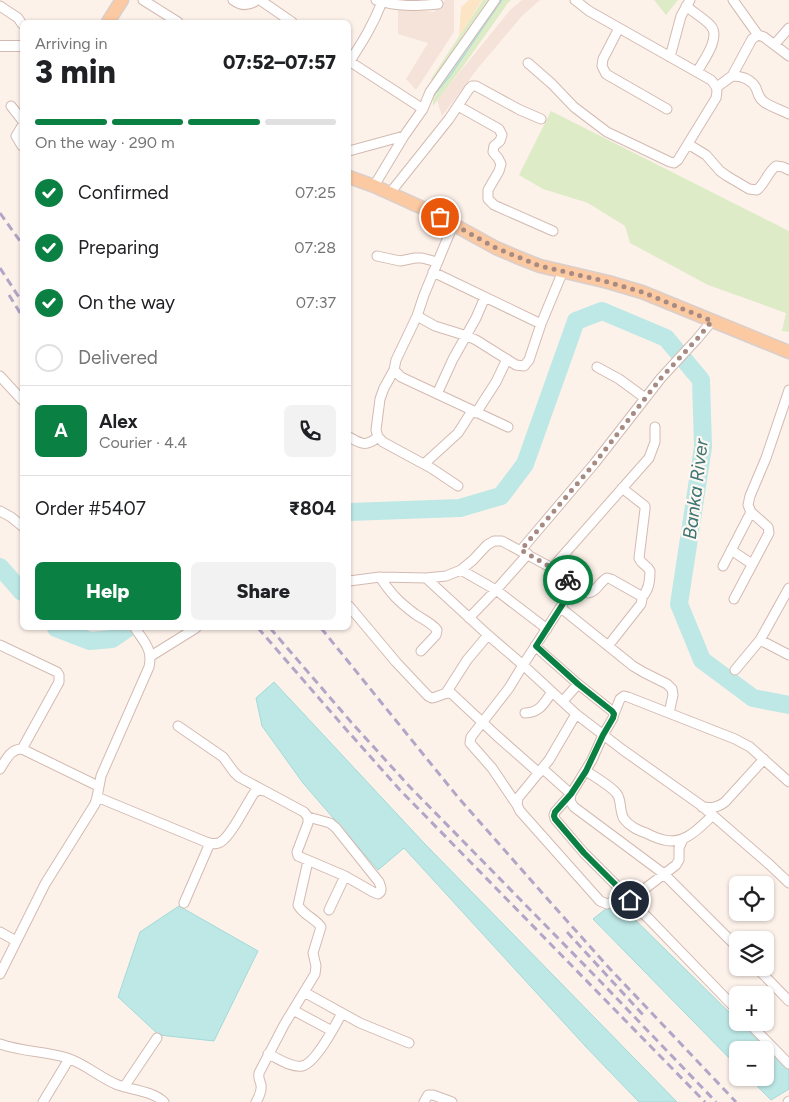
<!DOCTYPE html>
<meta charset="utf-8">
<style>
body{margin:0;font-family:Figtree,sans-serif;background:#f2f2f2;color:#202124;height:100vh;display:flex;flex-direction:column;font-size:19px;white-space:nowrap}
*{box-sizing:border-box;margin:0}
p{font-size:16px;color:#757577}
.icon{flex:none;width:28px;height:28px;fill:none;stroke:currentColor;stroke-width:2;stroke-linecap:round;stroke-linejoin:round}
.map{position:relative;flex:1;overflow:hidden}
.sheet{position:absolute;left:20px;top:20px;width:331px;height:610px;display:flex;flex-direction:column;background:#fff;border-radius:8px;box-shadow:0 1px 4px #0004}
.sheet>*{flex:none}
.tools{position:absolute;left:729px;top:876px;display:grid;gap:10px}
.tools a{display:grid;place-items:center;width:45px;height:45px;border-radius:8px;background:#fff;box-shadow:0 1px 4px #0004;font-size:25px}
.pin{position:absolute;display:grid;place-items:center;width:42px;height:42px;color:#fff;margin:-21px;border:2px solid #fff;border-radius:50%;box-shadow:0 1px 5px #0007}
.courier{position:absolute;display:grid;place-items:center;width:50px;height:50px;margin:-25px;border:4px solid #0b8043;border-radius:50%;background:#fff;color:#222;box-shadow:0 1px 6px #0007}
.headline em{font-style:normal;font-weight:800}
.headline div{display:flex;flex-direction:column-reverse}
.headline{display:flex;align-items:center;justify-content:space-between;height:85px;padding:0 15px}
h1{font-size:32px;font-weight:800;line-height:38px}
.bar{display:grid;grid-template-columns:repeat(4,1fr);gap:8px 5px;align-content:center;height:60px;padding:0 15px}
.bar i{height:6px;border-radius:4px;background:#e0e0e0}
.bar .current{background:#0b8043}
.bar p{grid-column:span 4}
.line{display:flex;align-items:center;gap:12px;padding:0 15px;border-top:1px solid #e0e0e0}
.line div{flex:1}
.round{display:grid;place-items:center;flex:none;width:52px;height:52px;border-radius:8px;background:#f2f2f2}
ol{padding:0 15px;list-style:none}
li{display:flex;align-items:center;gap:15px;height:55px}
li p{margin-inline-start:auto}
li .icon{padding:5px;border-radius:50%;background:#0b8043;color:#fff;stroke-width:4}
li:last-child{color:#757577}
li i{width:28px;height:28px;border:2px solid #e0e0e0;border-radius:50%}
.cta{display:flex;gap:10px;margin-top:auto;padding:10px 15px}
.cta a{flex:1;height:58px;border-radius:8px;background:#0b8043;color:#fff;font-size:20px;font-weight:800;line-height:58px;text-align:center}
.cta a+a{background:#f2f2f2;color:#202124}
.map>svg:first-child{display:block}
.residential{fill:#f5e2d8}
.green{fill:#ddecc7}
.sand{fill:#fce5c4}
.water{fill:#bde8e6;stroke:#a3dad8}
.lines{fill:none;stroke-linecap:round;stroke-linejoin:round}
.river{stroke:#bde8e6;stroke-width:18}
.minor-casing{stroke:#d3bab1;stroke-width:11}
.tertiary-casing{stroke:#d3bab1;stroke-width:12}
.primary-casing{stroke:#d9cfcd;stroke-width:15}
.minor{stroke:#fff;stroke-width:9}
.tertiary{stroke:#fff;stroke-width:10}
.primary{stroke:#fbc9a2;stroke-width:12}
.rail{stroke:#b2a6c8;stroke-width:3;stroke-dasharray:8 5;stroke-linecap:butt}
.done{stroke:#a78b83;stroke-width:5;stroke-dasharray:0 9}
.route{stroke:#0b8043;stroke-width:6}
.labels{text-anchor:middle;stroke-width:4.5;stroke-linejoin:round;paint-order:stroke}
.water-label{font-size:19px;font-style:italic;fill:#3c7675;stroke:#fff7f1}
</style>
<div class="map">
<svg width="789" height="1102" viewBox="0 0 789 1102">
<rect width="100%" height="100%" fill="#fdf2ea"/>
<path class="residential" d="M445 0H454V32L416 90 406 79 428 43 398 34V7L434 12Z
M522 0H540L522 16 478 68 442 116 437 100 511 9Z"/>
<path class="green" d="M483 0H489L433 81 431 79Z
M502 0H511L508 3 462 68 433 106V99Z
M654 0H678L666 15Z
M551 111 789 231V332L782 331 786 313 708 285 630 243 625 226 588 203 543 189 519 175Z"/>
<path class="sand" d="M469 0H482L459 37 461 7Z"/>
<path class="water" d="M497 0H502L450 76 429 102V97Z
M274 682 424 843 677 1102H639L587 1048 404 848 378 870 303 783 262 726 256 698Z
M616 901 737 1020 738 1022 740 1023 789 1070V1089L771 1100 749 1078H765V1050H738L737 1066 593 919Z
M179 906 258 951 214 1041 159 1035 118 997 140 932Z"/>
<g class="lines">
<path class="river" d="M349 512 460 508 501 496 525 464 576 321 602 311 666 338 701 380 703 447 679 604 702 660 753 698 789 705
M0 567 22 592
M56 628 90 641 112 639 128 628"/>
<defs>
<path id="minor" d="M143 0 178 22
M233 0C241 6 249 6 257 0
M260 0 292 22
M376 0C398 7 416 6 438 4
M733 0 758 35
M0 6 18 18 22 24
M686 6C693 12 705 19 711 26 721 38 703 61 697 72
M619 28 603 59 602 66 606 74 667 109
M774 45 789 28
M670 57 681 16 690 0
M349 61 423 109
M350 61C363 41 373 25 382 2
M528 63 552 84 574 107 607 132 670 162 674 163 678 160 716 98C718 89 717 87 711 80L589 11 575 0
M732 76 752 39 758 35 764 37 789 56
M717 87 732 76C742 76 751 79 756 88 758 94 759 98 764 102 771 107 781 110 789 114
M11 106 22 120
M458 106 499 129 502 135 500 141 494 146 493 152 498 158 501 164 499 171 488 190V199L494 205 553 231
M22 126 16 136 22 146
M688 144 706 155 720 171 727 176 749 189 757 190C766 182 767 173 776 166L783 167 789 170
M349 151 404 136
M374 186 404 136 423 109 430 92 495 0
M390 193 449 119 469 89 472 86H476L520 110 541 119
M453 225 424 295 417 316 396 360 394 370 401 377 508 427
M377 256 400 261 415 258H422L437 262
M433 272 541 324
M417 316 435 326 467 336 476 340 516 365 524 366 529 360 541 324 563 271
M597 367 619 379 645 398
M394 370 384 388 380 399 376 430 378 437 383 442 431 468 458 486
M0 376 22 400
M437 394 453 359 476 318 485 297
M476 413 496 382 507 359
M349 437C361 444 366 447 378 437
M424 464 458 433 472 411
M622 488 645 506V509L639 558C641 564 647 565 650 571 650 581 649 590 642 597
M0 511 11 517 22 526
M521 550 594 464 661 378 697 339 712 321
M731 550 752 564
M723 566 751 512
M552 568 649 458 655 442V427
M461 570 496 590 547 629
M380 577C391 594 399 602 415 614 422 619 432 623 437 630L436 635 421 651
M426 578 488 635 523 665 576 714 623 750 702 806 770 865 789 883
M349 581 380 577 426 578 446 576 461 570 473 560 487 545 494 541H502L552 568 583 591 588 593C597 592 599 582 607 578L611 579 641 596 642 599 641 604 608 646
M734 599 769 533 768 527 751 512 748 505 750 496 766 458 789 390
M349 606 396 662 428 696 432 698C439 697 444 692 451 693L497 736 539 773
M561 608 633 666 643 672 667 684 672 689 673 695 669 713
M469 618 496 590 528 554
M760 640 789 655
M0 645 57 672 59 675V682L22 749
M535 646 578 684 612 711 614 714 613 718 603 735 592 760 571 794 570 801 574 807 664 874 738 948
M151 656 196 628
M735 670 760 640 789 588
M446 693 467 660 488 635
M563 701 578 684
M525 713C540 713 544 703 552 692
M576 714 549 760 518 798 517 805 520 811 600 901 607 904C615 901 622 896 630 900L650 920 738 1011
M614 714 620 699 624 696 628 697 735 739 750 747 789 782
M178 726 223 757 234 772 239 777 265 791
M0 769C6 760 10 749 22 749L98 786
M543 769 571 794 555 812 554 815 555 819 584 853 623 892 626 898
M586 771C594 776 612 787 617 794 622 801 619 811 624 819 630 827 638 830 646 833 652 836 658 839 664 840 685 845 699 828 713 815
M97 797 206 842C212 844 217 845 222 841 232 834 246 805 254 793L259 790 265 791 304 812 308 817V823L297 852 298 856 345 876 373 892 378 894C383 891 381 887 379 882L336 828 330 823 308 817
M517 805 492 768 470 743 471 737 509 688 523 665 575 585
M702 807C712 808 717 808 725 802L764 759
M630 900 676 865 679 860V848L683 839
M184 903 210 843
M329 910 345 876
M0 932 16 941
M757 968 789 1001
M0 974 45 884 95 804 97 797 101 776 149 667C153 649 144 642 135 628
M304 992 360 1023 409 1043
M293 1010 332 1031
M748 1022 789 1064
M0 1044C22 1052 45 1051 67 1058 86 1064 100 1078 118 1085 133 1090 152 1091 164 1102
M268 1054C278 1058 291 1068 302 1066 315 1064 335 1026 342 1013
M124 1087 157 1038
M43 1102 69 1059
M256 1102C259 1097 262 1091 261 1085 260 1080 258 1079 259 1073L284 1025 315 974 316 966 313 953 321 927C315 918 303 915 298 905L308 861
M424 1102 428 1095H433L452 1102
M788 1102 789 1101"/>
<path id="tertiary" d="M0 46H22"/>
<path id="primary" d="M108 22 122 0
M349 177 374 186 427 210 496 248 522 259 540 266 608 282 642 292 789 352"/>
</defs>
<use href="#minor" class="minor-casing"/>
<use href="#tertiary" class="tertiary-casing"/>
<use href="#primary" class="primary-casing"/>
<use href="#minor" class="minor"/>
<use href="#tertiary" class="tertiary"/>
<use href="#primary" class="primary"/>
<path class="rail" d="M0 213 22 244
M0 268 22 302
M9 295 22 316
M258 628 344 727 400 790 705 1102
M270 628 351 722 410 787 601 982 716 1102
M321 628 457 796 551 903 611 970 736 1102
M567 932 645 1017"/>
</g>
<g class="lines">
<path class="done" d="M440 217 496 248 540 266 608 282 642 292 712 321 697 339 661 378 594 464 521 550 552 568 568 580"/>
<path class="route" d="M568 580 575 585 536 646 578 684 612 711 614 714 613 718 603 735 586 771 571 794 555 812 554 816 555 819 584 853 623 892 626 898 630 900"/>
</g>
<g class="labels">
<g class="water-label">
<text transform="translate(695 489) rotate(-83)" y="7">Banka River</text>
</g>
</g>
</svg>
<div class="tools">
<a><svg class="icon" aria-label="locate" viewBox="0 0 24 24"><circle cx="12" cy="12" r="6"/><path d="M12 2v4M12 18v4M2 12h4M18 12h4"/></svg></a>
<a><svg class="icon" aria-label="layers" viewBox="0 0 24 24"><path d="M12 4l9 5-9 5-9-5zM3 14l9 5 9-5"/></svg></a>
<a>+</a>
<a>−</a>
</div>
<div class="pin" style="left:440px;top:217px;background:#ea580c"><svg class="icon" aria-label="bag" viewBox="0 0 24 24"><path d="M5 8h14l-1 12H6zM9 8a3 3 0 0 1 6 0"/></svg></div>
<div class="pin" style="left:630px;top:900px;background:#1f2937"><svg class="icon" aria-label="home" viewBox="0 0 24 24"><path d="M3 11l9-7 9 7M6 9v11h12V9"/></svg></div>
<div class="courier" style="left:568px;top:580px"><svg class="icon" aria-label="bike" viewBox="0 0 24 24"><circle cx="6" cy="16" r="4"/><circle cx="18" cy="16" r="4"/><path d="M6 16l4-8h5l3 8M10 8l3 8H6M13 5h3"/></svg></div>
<section class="sheet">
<div class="headline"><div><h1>3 min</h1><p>Arriving in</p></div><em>07:52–07:57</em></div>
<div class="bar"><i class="current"></i><i class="current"></i><i class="current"></i><i></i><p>On the way · 290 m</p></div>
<ol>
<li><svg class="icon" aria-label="check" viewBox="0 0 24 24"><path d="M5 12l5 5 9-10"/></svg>Confirmed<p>07:25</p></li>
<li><svg class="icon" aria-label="check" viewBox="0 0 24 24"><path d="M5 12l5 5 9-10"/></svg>Preparing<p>07:28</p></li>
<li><svg class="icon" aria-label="check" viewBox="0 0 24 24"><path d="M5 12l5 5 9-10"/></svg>On the way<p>07:37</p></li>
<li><i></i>Delivered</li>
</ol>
<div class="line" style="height:90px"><b class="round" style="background:#0b8043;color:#fff">A</b><div><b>Alex</b><p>Courier · 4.4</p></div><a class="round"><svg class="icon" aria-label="phone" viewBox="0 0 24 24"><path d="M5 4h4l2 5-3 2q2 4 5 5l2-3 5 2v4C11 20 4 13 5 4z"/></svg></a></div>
<div class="line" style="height:65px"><div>Order #5407</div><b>₹804</b></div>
<div class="cta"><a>Help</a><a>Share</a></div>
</section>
</div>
